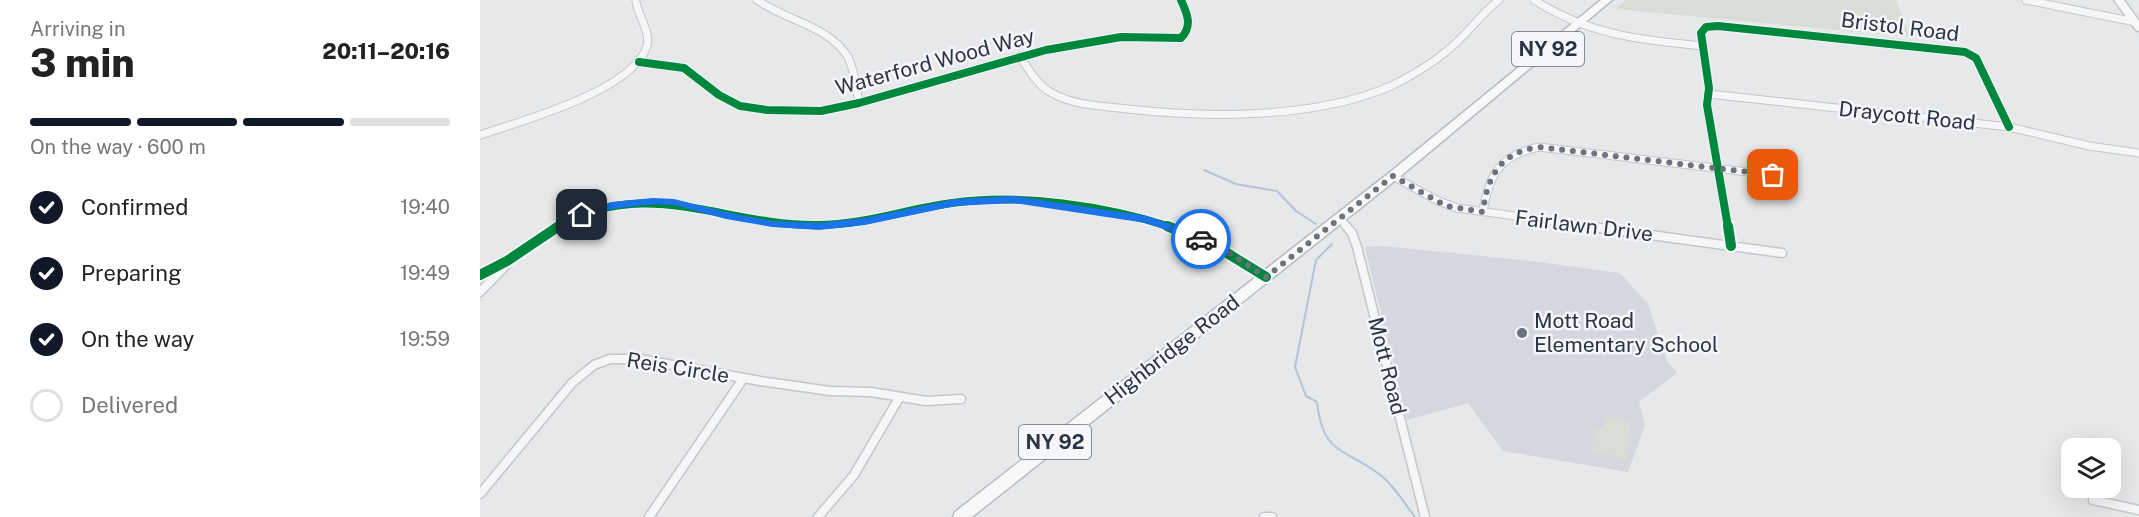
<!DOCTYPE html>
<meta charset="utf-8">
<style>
body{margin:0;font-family:"Public Sans",sans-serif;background:#f2f2f2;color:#222;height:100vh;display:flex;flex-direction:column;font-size:22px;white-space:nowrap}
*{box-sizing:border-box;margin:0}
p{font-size:20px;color:#767676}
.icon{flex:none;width:33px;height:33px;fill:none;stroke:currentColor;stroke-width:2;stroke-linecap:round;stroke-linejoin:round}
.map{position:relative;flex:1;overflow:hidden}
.sheet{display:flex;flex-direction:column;background:#fff;width:480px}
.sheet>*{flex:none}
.controls{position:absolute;left:1581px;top:438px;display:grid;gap:12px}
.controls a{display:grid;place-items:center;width:60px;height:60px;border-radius:12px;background:#fff;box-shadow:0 6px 24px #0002;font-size:30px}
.pin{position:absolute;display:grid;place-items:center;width:51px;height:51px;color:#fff;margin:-26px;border-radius:12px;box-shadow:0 3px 9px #0006}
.courier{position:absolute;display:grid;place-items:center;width:60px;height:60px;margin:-30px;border:4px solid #1a73e8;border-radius:50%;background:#fff;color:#222;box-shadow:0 2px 8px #0007}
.headline em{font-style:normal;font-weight:800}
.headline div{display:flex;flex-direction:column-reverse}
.headline{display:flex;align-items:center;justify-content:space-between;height:102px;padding:0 30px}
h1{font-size:39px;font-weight:800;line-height:45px}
.bar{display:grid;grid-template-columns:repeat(4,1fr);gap:9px 6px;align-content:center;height:72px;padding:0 30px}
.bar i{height:8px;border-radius:4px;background:#e0e0e0}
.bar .selected{background:#111827}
.bar p{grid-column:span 4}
ol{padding:0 30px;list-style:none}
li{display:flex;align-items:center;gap:18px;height:66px}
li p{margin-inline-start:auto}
li .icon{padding:6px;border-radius:50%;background:#111827;color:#fff;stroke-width:4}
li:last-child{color:#767676}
li i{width:33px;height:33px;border:3px solid #e0e0e0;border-radius:50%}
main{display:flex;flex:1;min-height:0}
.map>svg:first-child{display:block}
.built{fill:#d4d7dd}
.green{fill:#d6ded6}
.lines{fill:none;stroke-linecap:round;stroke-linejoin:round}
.stream{stroke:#b4c4d5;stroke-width:2}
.minor-far1-casing{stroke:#c4c6c8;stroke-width:9}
.minor-casing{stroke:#c4c6c8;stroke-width:11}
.primary-casing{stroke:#c2c5c8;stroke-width:3}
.trunk-casing{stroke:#b8bbbf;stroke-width:3}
.minor-far1{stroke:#f5f6f7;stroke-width:7}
.minor{stroke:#f5f6f7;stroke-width:8}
.primary{fill:#f8f8f8;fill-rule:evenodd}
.trunk{fill:#f8f8f8;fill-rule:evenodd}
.cycleway-far1-casing{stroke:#f4f6f9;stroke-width:10}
.cycleway-casing{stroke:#f4f6f9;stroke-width:14}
.cycleway-far1{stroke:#00873e;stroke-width:8}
.cycleway{stroke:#00873e;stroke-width:10}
.route{fill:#1a73e8}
.done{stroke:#6c737f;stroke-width:6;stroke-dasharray:0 10.8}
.poi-dot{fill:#6c737f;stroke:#f4f6f9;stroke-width:2}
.labels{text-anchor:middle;stroke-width:5;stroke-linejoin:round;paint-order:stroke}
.shield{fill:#f4f6f9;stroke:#676e7b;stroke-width:1.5}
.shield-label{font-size:20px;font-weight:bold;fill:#2b3445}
.street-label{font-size:21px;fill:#2b3445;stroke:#f4f6f9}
.poi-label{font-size:21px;fill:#2b3445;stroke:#f4f6f9;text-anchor:start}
</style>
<main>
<section class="sheet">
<div class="headline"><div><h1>3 min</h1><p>Arriving in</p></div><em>20:11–20:16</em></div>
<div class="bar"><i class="selected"></i><i class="selected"></i><i class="selected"></i><i></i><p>On the way · 600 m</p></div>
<ol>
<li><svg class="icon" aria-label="check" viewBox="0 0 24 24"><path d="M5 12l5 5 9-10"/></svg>Confirmed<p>19:40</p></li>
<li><svg class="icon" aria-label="check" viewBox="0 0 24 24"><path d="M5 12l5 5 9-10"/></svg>Preparing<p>19:49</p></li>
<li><svg class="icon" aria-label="check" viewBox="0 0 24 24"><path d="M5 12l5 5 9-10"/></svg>On the way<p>19:59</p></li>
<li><i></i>Delivered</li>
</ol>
</section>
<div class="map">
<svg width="1659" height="517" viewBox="0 0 1659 517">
<rect width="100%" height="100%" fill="#e6e8ea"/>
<path class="built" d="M902 246 1052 261 1140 273 1168 304 1187 361 1197 373 1159 402 1165 425 1148 472 1023 451 988 403 927 420 885 247Z"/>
<path class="green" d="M1146 0H1416L1431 37 1135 9Z
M1125 415 1150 422 1147 461 1111 451 1114 427 1124 429Z"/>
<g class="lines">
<path class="stream" d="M724 170 756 184 797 191 816 211 836 224
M852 244 836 260 815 367 826 396 837 402C843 455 863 447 899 474 914 485 924 503 935 517"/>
<defs>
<path id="minor-far1" d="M277 0C305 20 349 26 368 57 375 71 376 88 379 103
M1054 0C1109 35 1160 40 1223 46
M1546 0 1655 22
M540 56C549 70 557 85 572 93 595 106 623 106 648 109 728 118 838 119 913 85 935 74 959 59 977 42 992 28 1003 12 1019 0
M159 62 204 68 239 95 260 106 287 110 341 111 379 103 566 50 641 37 701 38C713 26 707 13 701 0
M1229 94 1529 127 1609 146 1659 153
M0 135C41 121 153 91 167 46 171 33 158 15 156 2
M913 176 956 200 977 208 1116 227
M1003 212C1009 174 1020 155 1059 147L1293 175
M860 218 867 227
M76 227C168 175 243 226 338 225 384 225 426 209 472 203 540 193 626 206 691 227
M1248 227 1227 105 1229 88 1221 33 1226 27 1238 26 1485 52 1496 58 1529 127"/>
<path id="minor" d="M687 226 734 245 786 277
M866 226 872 233 877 247 945 517
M1105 226 1302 253
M1248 226 1251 246
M0 275 27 261 79 226
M0 292 26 265
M0 494 92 383 114 365 130 359H160L280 381 350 391 391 392 446 401 481 399
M1613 500 1659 510
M169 517 263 379
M338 517 374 475 419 398
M784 517H792"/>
<path id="primary" d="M1634 0H1644L1659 21V31L1656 30Z"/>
<path id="trunk" d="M1121 0H1132L917 179 492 517H473L475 512 909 173Z"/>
</defs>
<use href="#minor-far1" class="minor-far1-casing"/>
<use href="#minor" class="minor-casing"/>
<use href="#primary" class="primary-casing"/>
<use href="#trunk" class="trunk-casing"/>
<use href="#minor-far1" class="minor-far1"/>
<use href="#minor" class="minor"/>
<use href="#primary" class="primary"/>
<use href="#trunk" class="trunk"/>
<defs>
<path id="cycleway-far1" d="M159 62 204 68 239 95 260 106 287 110 341 111 379 103 566 50 641 37 701 38C713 26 707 13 701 0
M76 227C168 175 243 226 338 225 384 225 426 209 472 203 540 193 626 206 691 227
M1248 227 1227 105 1229 88 1221 33 1226 27 1238 26 1485 52 1496 58 1529 127"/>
<path id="cycleway" d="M687 226 734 245 786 277
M1248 226 1251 246
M0 275 27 261 79 226"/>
</defs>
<use href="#cycleway-far1" class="cycleway-far1-casing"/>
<use href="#cycleway" class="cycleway-casing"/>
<use href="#cycleway-far1" class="cycleway-far1"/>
<use href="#cycleway" class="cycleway"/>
</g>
<path class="route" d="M534 196 667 216 724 236 726 239 721 242 666 223 534 203 475 206 385 225 339 230 292 227 246 219 194 205 173 204 132 209 102 218 97 215 131 202 173 198 194 199 246 212 292 221 339 223 385 218 475 199Z"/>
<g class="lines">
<path class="done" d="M721 239 746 251 786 277 913 176 966 206 1003 212C1007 177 1020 152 1059 147L1293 175"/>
</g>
<circle class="poi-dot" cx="1042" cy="333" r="6"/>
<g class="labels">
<g class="shield">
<rect x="1032" y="32" width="72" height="34" rx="4.5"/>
<rect x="539" y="425" width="72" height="34" rx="4.5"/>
</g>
<g class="shield-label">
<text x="1068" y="56">NY 92</text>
<text x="575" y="449">NY 92</text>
</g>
<g class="street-label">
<text transform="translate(1420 27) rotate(7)" y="7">Bristol Road</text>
<text transform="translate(455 62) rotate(-15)" y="7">Waterford Wood Way</text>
<text transform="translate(1427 116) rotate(6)" y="7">Draycott Road</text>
<text transform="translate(1104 226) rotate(7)" y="7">Fairlawn Drive</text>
<text transform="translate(692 350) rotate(-38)" y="7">Highbridge Road</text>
<text transform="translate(907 366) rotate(76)" y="7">Mott Road</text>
<text transform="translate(198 368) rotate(9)" y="7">Reis Circle</text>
</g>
<g class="poi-label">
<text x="1054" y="328">Mott Road<tspan x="1054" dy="24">Elementary School</tspan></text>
</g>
</g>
</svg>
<div class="controls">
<a><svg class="icon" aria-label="layers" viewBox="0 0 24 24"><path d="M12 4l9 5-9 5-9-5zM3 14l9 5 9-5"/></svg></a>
</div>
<div class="pin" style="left:1293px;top:175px;background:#ea580c"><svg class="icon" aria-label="bag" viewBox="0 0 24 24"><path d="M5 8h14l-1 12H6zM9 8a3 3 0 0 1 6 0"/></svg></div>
<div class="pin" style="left:102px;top:215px;background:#1f2937"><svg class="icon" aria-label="home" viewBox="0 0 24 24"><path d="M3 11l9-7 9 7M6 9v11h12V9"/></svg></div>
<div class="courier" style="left:721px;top:239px"><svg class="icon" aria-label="car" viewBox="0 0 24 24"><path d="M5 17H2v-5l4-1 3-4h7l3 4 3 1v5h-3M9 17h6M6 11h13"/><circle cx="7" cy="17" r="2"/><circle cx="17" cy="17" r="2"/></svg></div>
</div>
</main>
